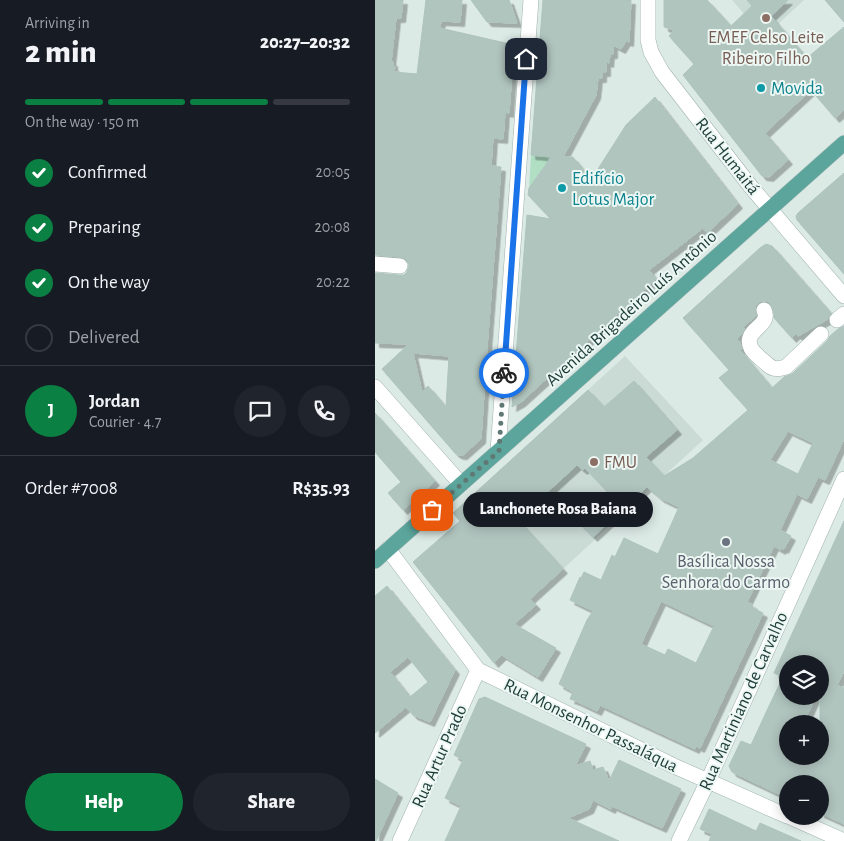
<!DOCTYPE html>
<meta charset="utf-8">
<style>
body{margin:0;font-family:"Alegreya Sans",sans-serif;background:#20242c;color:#f1f3f6;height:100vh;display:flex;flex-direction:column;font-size:19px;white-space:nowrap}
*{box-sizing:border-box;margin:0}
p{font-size:16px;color:#9ea1a6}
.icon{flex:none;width:28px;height:28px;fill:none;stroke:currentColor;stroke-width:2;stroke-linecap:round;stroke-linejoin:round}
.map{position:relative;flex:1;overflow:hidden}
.drawer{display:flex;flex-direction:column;background:#171b24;width:375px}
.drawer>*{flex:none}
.tools{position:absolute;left:404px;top:655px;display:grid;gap:10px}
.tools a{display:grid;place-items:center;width:50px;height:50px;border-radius:50%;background:#171b24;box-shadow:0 2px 12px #0003;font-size:25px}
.pin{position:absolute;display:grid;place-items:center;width:42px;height:42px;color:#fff;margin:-21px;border-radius:10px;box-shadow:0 2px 8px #0006}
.courier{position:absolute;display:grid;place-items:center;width:50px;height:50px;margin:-25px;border:4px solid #1a73e8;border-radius:50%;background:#fff;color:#222;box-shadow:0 1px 6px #0007}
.bubble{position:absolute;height:35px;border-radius:18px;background:#171b24;box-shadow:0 2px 12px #0003;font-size:16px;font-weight:800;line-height:35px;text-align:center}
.overview em{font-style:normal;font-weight:800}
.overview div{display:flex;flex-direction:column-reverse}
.overview{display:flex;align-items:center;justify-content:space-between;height:85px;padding:0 25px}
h1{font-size:32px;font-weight:800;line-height:38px}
.bar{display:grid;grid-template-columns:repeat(4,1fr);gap:8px 5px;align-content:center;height:60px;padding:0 25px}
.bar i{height:6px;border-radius:4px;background:#363941}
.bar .on{background:#0b8043}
.bar p{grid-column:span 4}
.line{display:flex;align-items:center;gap:12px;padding:0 25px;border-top:1px solid #363941}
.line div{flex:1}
.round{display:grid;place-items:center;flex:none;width:52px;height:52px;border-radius:26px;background:#20242c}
ol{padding:0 25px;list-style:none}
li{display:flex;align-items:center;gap:15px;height:55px}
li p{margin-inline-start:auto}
li .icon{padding:5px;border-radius:50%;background:#0b8043;color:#fff;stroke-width:4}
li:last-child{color:#9ea1a6}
li i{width:28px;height:28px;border:2px solid #363941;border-radius:50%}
.primary-button{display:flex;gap:10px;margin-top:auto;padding:10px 25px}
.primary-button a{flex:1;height:58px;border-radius:30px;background:#0b8043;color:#fff;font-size:20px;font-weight:800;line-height:58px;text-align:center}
.primary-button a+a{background:#20242c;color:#f1f3f6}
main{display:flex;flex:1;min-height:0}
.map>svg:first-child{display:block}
.built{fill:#cadad5}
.green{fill:#b1dfc4}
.building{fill:#b1c5bf;stroke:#aec4be;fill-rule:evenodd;filter:url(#shadow)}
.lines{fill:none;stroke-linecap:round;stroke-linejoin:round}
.minor-casing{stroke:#9fb2ae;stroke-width:16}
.major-casing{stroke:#bbc4c3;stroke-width:16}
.minor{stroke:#fff;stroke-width:15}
.major{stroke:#5ba59c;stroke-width:15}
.done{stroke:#5f7874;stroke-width:5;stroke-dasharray:0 9}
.route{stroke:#1a73e8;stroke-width:6}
.education-dot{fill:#8d6e63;stroke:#ecf7f3;stroke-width:2}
.culture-dot{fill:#0f9aa8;stroke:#ecf7f3;stroke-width:2}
.worship-dot{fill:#6b7280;stroke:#ecf7f3;stroke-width:2}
.labels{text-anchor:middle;stroke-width:4;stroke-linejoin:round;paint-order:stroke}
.education-label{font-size:18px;fill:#785e54;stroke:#ecf7f3}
.culture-label{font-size:18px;fill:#0d838f;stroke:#ecf7f3;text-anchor:start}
.street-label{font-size:18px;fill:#1c3b37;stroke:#ecf7f3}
.worship-label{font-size:18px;fill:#5b616d;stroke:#ecf7f3}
</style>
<main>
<section class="drawer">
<div class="overview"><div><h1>2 min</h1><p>Arriving in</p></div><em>20:27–20:32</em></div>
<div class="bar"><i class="on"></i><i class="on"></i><i class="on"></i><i></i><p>On the way · 150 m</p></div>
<ol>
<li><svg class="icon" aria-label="check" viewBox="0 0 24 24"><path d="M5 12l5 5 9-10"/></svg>Confirmed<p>20:05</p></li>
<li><svg class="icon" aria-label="check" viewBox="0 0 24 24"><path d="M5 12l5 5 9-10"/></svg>Preparing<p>20:08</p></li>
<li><svg class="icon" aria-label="check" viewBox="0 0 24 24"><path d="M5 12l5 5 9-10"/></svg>On the way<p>20:22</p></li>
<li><i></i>Delivered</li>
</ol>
<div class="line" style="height:90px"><b class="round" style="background:#0b8043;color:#fff">J</b><div><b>Jordan</b><p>Courier · 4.7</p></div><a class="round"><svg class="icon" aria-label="chat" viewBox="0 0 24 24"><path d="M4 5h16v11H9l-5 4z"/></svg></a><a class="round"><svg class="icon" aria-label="phone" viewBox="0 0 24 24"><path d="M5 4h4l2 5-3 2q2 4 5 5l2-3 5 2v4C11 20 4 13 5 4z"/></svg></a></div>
<div class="line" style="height:65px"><div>Order #7008</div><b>R$35.93</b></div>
<div class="primary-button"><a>Help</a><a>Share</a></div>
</section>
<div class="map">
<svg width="469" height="841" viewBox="0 0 469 841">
<defs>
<filter id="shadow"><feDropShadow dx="4.5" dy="4.5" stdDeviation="0" flood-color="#0004"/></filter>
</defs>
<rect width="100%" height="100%" fill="#dceae6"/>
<path class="built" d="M357 0H429L389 37Z
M250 356 328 440 188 569 110 484Z"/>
<path class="green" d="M156 155 182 157 169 166 154 188Z"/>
<path class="building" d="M0 0H28L26 18H21L16 62H18V67H20L19 72 42 74 51 0H87L85 22 66 21 65 28 139 45 134 113 130 112 128 139 118 138 116 166 126 167 112 347 106 439 88 455H84L80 453 7 369 34 344 0 343V273L24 275H29L32 272 34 266 33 262 31 259 26 257 0 255ZM38 353 74 356 71 407 53 386 47 392Z
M96 0H134L142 23 112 22Z
M168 0H256L254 42 251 41 246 49 238 45V54H235L234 63 231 62V72H227V78H223L221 95 188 157H198L216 180 251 125 280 97 363 204 332 233 328 228 274 270 281 279 146 402 137 407 152 215 176 219 153 195 154 188 176 157 156 155Z
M289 0H332L356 26 377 6 372 0H413L396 16 432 58 469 27V110L460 118 436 90 390 133 413 160 394 177 387 176 308 75 319 64 294 36 299 30 289 27Z
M450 0H469V22Z
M469 173V274L422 220 421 216 423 213Z
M391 244 397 246 456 313 453 319 423 336 421 334 417 338 399 318V314L396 304 392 301H386L383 303 380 307 381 316 368 327 369 329 366 335 362 339 365 342 367 349 365 350 397 388 409 377 417 374 452 341 455 336 463 329 469 326V439L450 480 443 477 432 499 422 494 405 530 416 536 409 549 407 548 406 550 399 546 372 602 378 605 376 607 388 613 325 748 321 746 320 749 225 705 222 711 201 701 195 699 198 692 184 684 212 620 218 611 195 600 205 577 206 578 209 572 226 580 237 555 240 557 249 538 283 554 304 507 285 498 272 487 218 537 201 520 232 491 210 468 208 470 202 465 154 509 157 512 145 522 188 569 155 599 161 605 139 624 181 648 163 677 127 655 119 663 38 562 85 521 78 513 213 390 229 407 259 381 302 430 271 457 289 476 318 458 373 410 344 378 354 370 308 318 385 248ZM413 431 438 443 423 474 395 460ZM286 601 339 626 321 663 293 649 290 655 266 644Z
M0 413 60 481 28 510 13 493 26 482 0 452Z
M469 521V671L462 685 469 688V824L445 813V784H412V798L357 772 354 766 366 741 376 745 395 704 408 677 399 673ZM412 664H445V756H412V724H428L441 696H412Z
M12 586 80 670 55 722 38 715 31 707 0 733V596ZM33 657 53 682 35 697 15 672Z
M110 697 211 744 200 766 215 761 218 770 228 767 234 781 244 760 306 789 287 828 237 806 236 809 218 800 214 809 193 818 244 841H70L86 806 70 798 88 760 79 755 104 699Z
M0 779 23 793 1 841H0Z
M334 809 381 831 385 823 426 841H334L337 834 325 829Z"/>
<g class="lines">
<defs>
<path id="minor" d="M273 0V40L276 52 287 72 376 187 469 296
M0 264 25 266
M389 310C397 327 367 329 376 348 379 354 388 360 393 365 399 370 404 369 411 367L446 334
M462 320 469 314
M0 387 86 484
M123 451 156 0
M13 549 103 670 299 766 412 816
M413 816 469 841
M25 841 103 670
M304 841 333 781 469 479"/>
<path id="major" d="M0 561 469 143"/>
</defs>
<use href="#minor" class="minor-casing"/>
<use href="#major" class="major-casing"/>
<use href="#minor" class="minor"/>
<use href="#major" class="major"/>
</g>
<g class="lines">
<path class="done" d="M57 510 124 451 129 373"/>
<path class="route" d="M129 373 151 59"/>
</g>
<g class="education-dot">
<circle cx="391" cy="18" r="5"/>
<circle cx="219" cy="462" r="5"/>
</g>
<g class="culture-dot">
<circle cx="386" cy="88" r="5"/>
<circle cx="187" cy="188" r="5"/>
</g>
<circle class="worship-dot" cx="351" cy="542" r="5"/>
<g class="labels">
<g class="education-label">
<text x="391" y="43">EMEF Celso Leite<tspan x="391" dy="21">Ribeiro Filho</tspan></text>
<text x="229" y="468" text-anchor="start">FMU</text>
</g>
<g class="culture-label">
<text x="396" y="94">Movida</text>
<text x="197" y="184">Edifício<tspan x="197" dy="21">Lotus Major</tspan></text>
</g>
<g class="street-label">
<text transform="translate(353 156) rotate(52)" y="6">Rua Humaitá</text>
<text transform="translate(256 308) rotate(-42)" y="6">Avenida Brigadeiro Luís Antônio</text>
<text transform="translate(368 701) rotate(-66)" y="6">Rua Martiniano de Carvalho</text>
<text transform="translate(216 725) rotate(26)" y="6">Rua Monsenhor Passaláqua</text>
<text transform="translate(64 756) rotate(-66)" y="6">Rua Artur Prado</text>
</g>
<g class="worship-label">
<text x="351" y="567">Basílica Nossa<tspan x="351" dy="21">Senhora do Carmo</tspan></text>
</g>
</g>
</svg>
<div class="tools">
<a><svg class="icon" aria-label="layers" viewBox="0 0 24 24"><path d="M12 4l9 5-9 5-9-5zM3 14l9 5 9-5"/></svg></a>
<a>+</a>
<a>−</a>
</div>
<div class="pin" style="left:57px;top:510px;background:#ea580c"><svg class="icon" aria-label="bag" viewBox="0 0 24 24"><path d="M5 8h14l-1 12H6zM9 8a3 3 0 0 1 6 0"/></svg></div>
<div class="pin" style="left:151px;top:59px;background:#1f2937"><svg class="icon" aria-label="home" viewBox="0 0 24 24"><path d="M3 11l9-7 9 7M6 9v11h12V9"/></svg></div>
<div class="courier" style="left:129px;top:373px"><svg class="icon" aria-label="bike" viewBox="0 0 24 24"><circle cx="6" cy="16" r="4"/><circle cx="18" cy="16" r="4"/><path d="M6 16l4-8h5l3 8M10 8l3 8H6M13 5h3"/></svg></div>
<div class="bubble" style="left:88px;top:492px;width:190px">Lanchonete Rosa Baiana</div>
</div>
</main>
